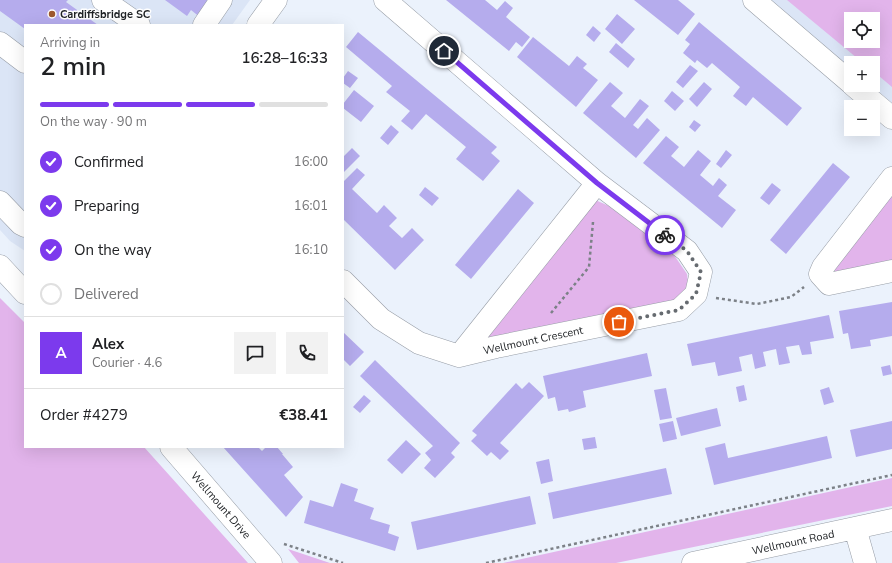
<!DOCTYPE html>
<meta charset="utf-8">
<style>
body{margin:0;font-family:"Nunito Sans",sans-serif;background:#f2f2f2;color:#202124;height:100vh;display:flex;flex-direction:column;font-size:15px;white-space:nowrap}
*{box-sizing:border-box;margin:0}
p{font-size:13px;color:#757577}
.icon{flex:none;width:22px;height:22px;fill:none;stroke:currentColor;stroke-width:2;stroke-linecap:round;stroke-linejoin:round}
.map{position:relative;flex:1;overflow:hidden}
.details{position:absolute;left:24px;top:24px;width:320px;height:424px;display:flex;flex-direction:column;background:#fff;border-radius:0px;box-shadow:0 4px 16px #0002}
.details>*{flex:none}
.buttons{position:absolute;left:844px;top:12px;display:grid;gap:8px}
.buttons a{display:grid;place-items:center;width:36px;height:36px;border-radius:0px;background:#fff;box-shadow:0 4px 16px #0002;font-size:20px}
.pin{position:absolute;display:grid;place-items:center;width:34px;height:34px;color:#fff;margin:-17px;border:2px solid #fff;border-radius:50%;box-shadow:0 1px 4px #0007}
.courier{position:absolute;display:grid;place-items:center;width:40px;height:40px;margin:-20px;border:3px solid #7c3aed;border-radius:50%;background:#fff;color:#222;box-shadow:0 1px 5px #0007}
.head em{font-style:normal;font-weight:600}
.head div{display:flex;flex-direction:column-reverse}
.head{display:flex;align-items:center;justify-content:space-between;height:68px;padding:0 16px}
h1{font-size:26px;font-weight:600;line-height:30px}
.bar{display:grid;grid-template-columns:repeat(4,1fr);gap:6px 4px;align-content:center;height:48px;padding:0 16px}
.bar i{height:5px;border-radius:3px;background:#e0e0e0}
.bar .on{background:#7c3aed}
.bar p{grid-column:span 4}
.line{display:flex;align-items:center;gap:10px;padding:0 16px;border-top:1px solid #e0e0e0}
.line div{flex:1}
.round{display:grid;place-items:center;flex:none;width:42px;height:42px;border-radius:0px;background:#f2f2f2}
ol{padding:0 16px;list-style:none}
li{display:flex;align-items:center;gap:12px;height:44px}
li p{margin-inline-start:auto}
li .icon{padding:4px;border-radius:50%;background:#7c3aed;color:#fff;stroke-width:4}
li:last-child{color:#757577}
li i{width:22px;height:22px;border:2px solid #e0e0e0;border-radius:50%}
.map>svg:first-child{display:block}
.built{fill:#dbe5f6;fill-rule:evenodd}
.green{fill:#e2b4eb;fill-rule:evenodd}
.building{fill:#b5aced}
.lines{fill:none;stroke-linecap:round;stroke-linejoin:round}
.minor-casing{stroke:#979da6;stroke-width:23}
.path{stroke:#7c8187;stroke-width:2.5;stroke-dasharray:3 3;stroke-linecap:butt}
.minor{stroke:#fff;stroke-width:22}
.done{stroke:#666b70;stroke-width:4;stroke-dasharray:0 7.2}
.route{stroke:#7c3aed;stroke-width:5}
.poi-dot{fill:#9e592d;stroke:#fff;stroke-width:1.5}
.labels{text-anchor:middle;stroke-width:3;stroke-linejoin:round;paint-order:stroke}
.poi-label{font-size:11px;font-weight:bold;fill:#1f2225;stroke:#fff;text-anchor:start}
.street-label{font-size:11px;fill:#1f2225;stroke:#fff}
</style>
<div class="map">
<svg width="892" height="563" viewBox="0 0 892 563">
<rect width="100%" height="100%" fill="#ebf2fc"/>
<path class="built" d="M0 0H250L232 25H25V251L10 241 0 230Z
M767 0H892V103L871 85H873V63H851V69ZM851 19H873V41H851Z"/>
<path class="green" d="M787 0H892V87L873 71V63H863ZM851 19H873V41H851Z
M892 194V262L834 273 841 253Z
M593 199 609 206 674 255 687 274 689 290 673 306 490 343 486 331Z
M0 298 25 323V447H144L248 563H0Z
M892 478V506L616 563H503Z
M288 549 330 563H299Z"/>
<path class="building" d="M0 0H68L66 2 98 25H25V29L0 11Z
M165 0H214L201 18 191 10 187 16Z
M446 0H485L497 10 505 1 513 8 506 17 530 37 522 47 516 42 509 51Z
M634 0H678L695 14 678 35Z
M617 14 635 29 622 44 605 29Z
M699 22 802 108 787 126 753 97 746 106 733 96 740 87 712 63 707 68 697 60 695 63 683 53 690 44 685 40Z
M593 26 601 33 594 42 586 35Z
M358 32 497 147 491 153 500 161 483 181 456 159 466 147 426 114 412 130 401 121 410 111 386 92 392 86 346 47Z
M533 37 569 66 577 56 587 64 583 68 598 80 576 107 517 57Z
M616 43 635 59 628 68 609 52Z
M690 65 698 71 683 88 676 82Z
M348 71 358 78 350 88 343 83V78Z
M610 82 623 93 611 106 625 118 640 99 649 106 633 125 638 129 647 118 660 130 636 158 583 113Z
M704 82 712 89 697 107 689 99Z
M354 90 374 106 361 122 343 108V104Z
M672 91 684 101 675 111 664 101Z
M694 120 701 125 695 132 689 127Z
M391 125 399 132 388 145 380 138Z
M666 136 679 147 671 156 684 167 698 150 711 161 700 175 713 186 719 178 727 185 718 196 736 210 722 228 643 163Z
M352 148 360 156 343 173V157Z
M726 150 732 155 721 168 716 164Z
M833 163 850 177 786 254 770 240Z
M357 168 365 175 352 189 377 213 384 205 397 218 389 226 402 238 412 228 424 240 395 270 343 219V180L344 181Z
M772 183 781 190 769 205 760 198Z
M425 187 439 198 432 206 419 195Z
M518 189 534 203 471 279 455 265Z
M892 302V336L870 340 871 346 851 349 848 333 843 334 839 311Z
M829 315 834 338 810 342 812 354 802 355 799 345 786 347 790 363 779 365 776 349 763 352 766 366 755 369 752 354 739 357 742 371 718 376 715 362 692 366 687 344Z
M343 332 364 352 350 366 343 359Z
M647 353 652 376 583 391 586 407 569 412 568 409 558 411 555 397 548 399 543 376Z
M375 360 460 443 451 453 455 457 435 478 424 468 431 460 425 453 433 446 360 376Z
M890 365 892 374 883 376 881 367Z
M529 382 544 396 500 443 509 451 500 460 491 452 487 456 471 441 477 435 472 431 516 383 522 389Z
M744 385 747 400 739 402 736 387Z
M829 387 834 402 824 405 820 390Z
M666 388 672 418 660 420 654 390Z
M364 395 371 401 360 413 353 407Z
M717 408 721 426 681 436 676 418Z
M673 421 677 439 663 442 659 424Z
M892 421V449L856 457 850 430Z
M827 436 832 458 714 485 705 448 725 443 728 458Z
M595 437 597 448 584 450 582 439Z
M406 440 421 454 402 474 387 460Z
M223 447H258L262 451 266 447H277L283 454H282L293 467 284 475 303 497 286 517Z
M549 459 553 481 541 484 536 462Z
M666 468 672 494 553 519 548 493Z
M341 483 358 489 354 501 374 508 370 519 390 525 388 533 399 537 395 551 304 523 310 500 333 507Z
M530 496 536 524 417 550 411 522Z"/>
<g class="lines">
<defs>
<path id="minor" d="M103 0 139 25
M754 0 851 83
M204 25 221 0
M258 25 276 0
M0 43 25 62
M853 85 892 118
M892 178 823 267 820 274 829 284 892 271
M0 202 21 224 25 226
M0 266 25 293
M343 281 381 319 419 343 459 356 496 347 679 310 696 294 701 272 687 251 597 183 385 0
M459 356 597 183
M171 447 271 563
M855 528 865 563
M693 563 892 520"/>
</defs>
<use href="#minor" class="minor-casing"/>
<path class="path" d="M716 298 757 304 791 297 804 287
M551 313 589 267 593 222
M284 544 343 563
M486 563 892 475"/>
<use href="#minor" class="minor"/>
</g>
<g class="lines">
<path class="done" d="M619 322 679 310 696 294 701 272 687 251 665 235"/>
<path class="route" d="M444 51 597 183 665 235"/>
</g>
<circle class="poi-dot" cx="52" cy="14" r="4"/>
<g class="labels">
<g class="poi-label">
<text x="60" y="18">Cardiffsbridge SC</text>
</g>
<g class="street-label">
<text transform="translate(533 340) rotate(-12)" y="4">Wellmount Crescent</text>
<text transform="translate(221 505) rotate(49)" y="4">Wellmount Drive</text>
<text transform="translate(793 542) rotate(-12)" y="4">Wellmount Road</text>
</g>
</g>
</svg>
<div class="buttons">
<a><svg class="icon" aria-label="locate" viewBox="0 0 24 24"><circle cx="12" cy="12" r="6"/><path d="M12 2v4M12 18v4M2 12h4M18 12h4"/></svg></a>
<a>+</a>
<a>−</a>
</div>
<div class="pin" style="left:619px;top:322px;background:#ea580c"><svg class="icon" aria-label="bag" viewBox="0 0 24 24"><path d="M5 8h14l-1 12H6zM9 8a3 3 0 0 1 6 0"/></svg></div>
<div class="pin" style="left:444px;top:51px;background:#1f2937"><svg class="icon" aria-label="home" viewBox="0 0 24 24"><path d="M3 11l9-7 9 7M6 9v11h12V9"/></svg></div>
<div class="courier" style="left:665px;top:235px"><svg class="icon" aria-label="bike" viewBox="0 0 24 24"><circle cx="6" cy="16" r="4"/><circle cx="18" cy="16" r="4"/><path d="M6 16l4-8h5l3 8M10 8l3 8H6M13 5h3"/></svg></div>
<section class="details">
<div class="head"><div><h1>2 min</h1><p>Arriving in</p></div><em>16:28–16:33</em></div>
<div class="bar"><i class="on"></i><i class="on"></i><i class="on"></i><i></i><p>On the way · 90 m</p></div>
<ol>
<li><svg class="icon" aria-label="check" viewBox="0 0 24 24"><path d="M5 12l5 5 9-10"/></svg>Confirmed<p>16:00</p></li>
<li><svg class="icon" aria-label="check" viewBox="0 0 24 24"><path d="M5 12l5 5 9-10"/></svg>Preparing<p>16:01</p></li>
<li><svg class="icon" aria-label="check" viewBox="0 0 24 24"><path d="M5 12l5 5 9-10"/></svg>On the way<p>16:10</p></li>
<li><i></i>Delivered</li>
</ol>
<div class="line" style="height:72px"><b class="round" style="background:#7c3aed;color:#fff">A</b><div><b>Alex</b><p>Courier · 4.6</p></div><a class="round"><svg class="icon" aria-label="chat" viewBox="0 0 24 24"><path d="M4 5h16v11H9l-5 4z"/></svg></a><a class="round"><svg class="icon" aria-label="phone" viewBox="0 0 24 24"><path d="M5 4h4l2 5-3 2q2 4 5 5l2-3 5 2v4C11 20 4 13 5 4z"/></svg></a></div>
<div class="line" style="height:52px"><div>Order #4279</div><b>€38.41</b></div>
</section>
</div>
